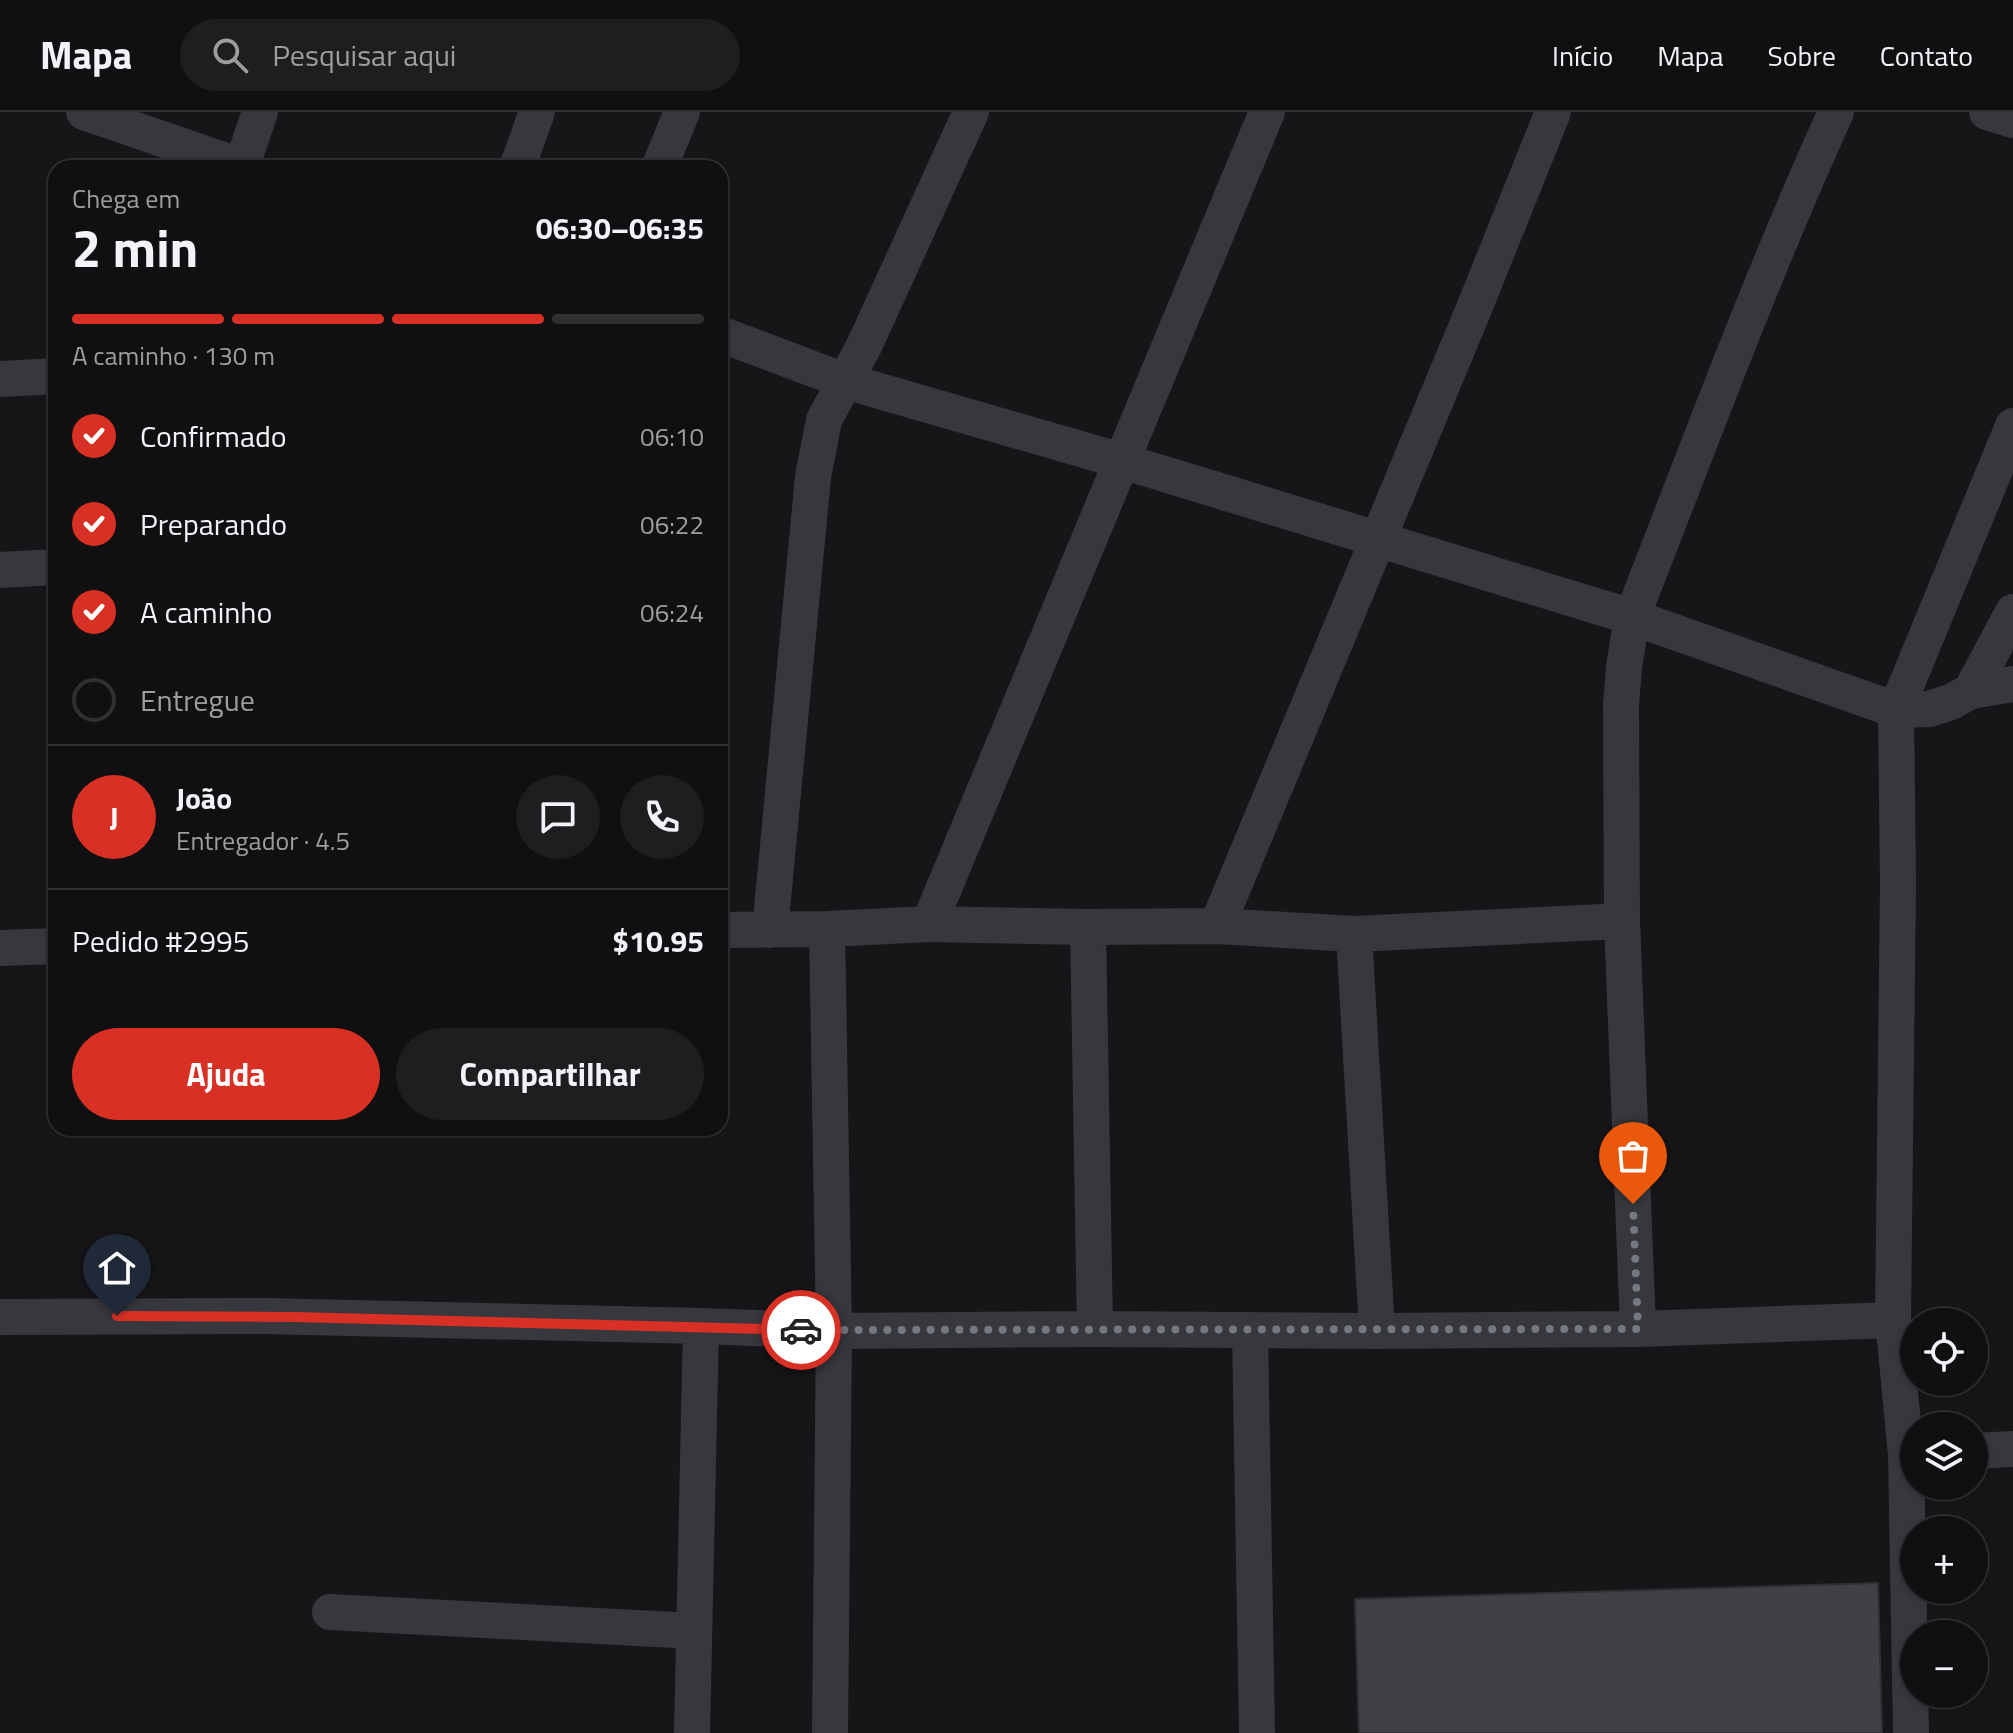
<!DOCTYPE html>
<html lang="pt">
<meta charset="utf-8">
<style>
body{margin:0;font-family:"Titillium Web",sans-serif;background:#1e1e20;color:#f1f3f6;height:100vh;display:flex;flex-direction:column;font-size:30px;white-space:nowrap}
*{box-sizing:border-box;margin:0}
p{font-size:26px;color:#9c9d9f}
.icon{flex:none;width:44px;height:44px;fill:none;stroke:currentColor;stroke-width:2;stroke-linecap:round;stroke-linejoin:round}
.map{position:relative;flex:1;overflow:hidden}
.panel{position:absolute;left:48px;top:48px;width:680px;height:976px;display:flex;flex-direction:column;background:#101012;border-radius:24px;box-shadow:0 2px 6px #0004,0 0 0 2px #303032}
.panel>*{flex:none}
.tools{position:absolute;left:1900px;top:1196px;display:grid;gap:16px}
.tools a{display:grid;place-items:center;width:88px;height:88px;border-radius:50%;background:#101012;box-shadow:0 2px 6px #0004,0 0 0 2px #303032;font-size:40px}
.pin{position:absolute;display:grid;place-items:center;width:68px;height:68px;color:#fff;margin:-82px -34px;border-radius:50% 50% 50% 0;rotate:-45deg;box-shadow:0 0 8px #0007}
.pin .icon{rotate:45deg}
.courier{position:absolute;display:grid;place-items:center;width:80px;height:80px;margin:-40px;border:6px solid #d93025;border-radius:50%;background:#fff;color:#222;box-shadow:0 2px 10px #0007}
.headline em{font-style:normal;font-weight:700}
.headline div{display:flex;flex-direction:column-reverse}
.headline{display:flex;align-items:center;justify-content:space-between;height:136px;padding:0 24px}
h1{font-size:52px;font-weight:700;line-height:60px}
.bar{display:grid;grid-template-columns:repeat(4,1fr);gap:12px 8px;align-content:center;height:96px;padding:0 24px}
.bar i{height:10px;border-radius:6px;background:#303032}
.bar .selected{background:#d93025}
.bar p{grid-column:span 4}
.line{display:flex;align-items:center;gap:20px;padding:0 24px;border-top:2px solid #303032}
.line div{flex:1}
.round{display:grid;place-items:center;flex:none;width:84px;height:84px;border-radius:42px;background:#1e1e20}
ol{padding:0 24px;list-style:none}
li{display:flex;align-items:center;gap:24px;height:88px}
li p{margin-inline-start:auto}
li .icon{padding:8px;border-radius:50%;background:#d93025;color:#fff;stroke-width:4}
li:last-child{color:#9c9d9f}
li i{width:44px;height:44px;border:4px solid #303032;border-radius:50%}
.primary-button{display:flex;gap:16px;margin-top:auto;padding:16px 24px}
.primary-button a{flex:1;height:92px;border-radius:48px;background:#d93025;color:#fff;font-size:32px;font-weight:700;line-height:92px;text-align:center}
.primary-button a+a{background:#1e1e20;color:#f1f3f6}
header{display:flex;align-items:center;gap:48px;box-sizing:border-box;height:112px;padding:0 40px;background:#101012;border-bottom:2px solid #303032}
header strong{font-size:38px}
nav{display:flex;gap:44px;margin-inline-start:auto;font-size:28px}
.search{width:560px;height:72px;background:#1e1e20;display:flex;align-items:center;gap:20px;box-sizing:border-box;padding:0 28px;border-radius:44px;color:#9c9d9f;font-size:30px}
.map>svg:first-child{display:block}
.building{fill:#404145;stroke:#303034;stroke-width:2}
.lines{fill:none;stroke-linecap:round;stroke-linejoin:round}
.minor{stroke:#37383d;stroke-width:36}
.done{stroke:#757880;stroke-width:8;stroke-dasharray:0 14.4}
.route{stroke:#d93025;stroke-width:10}
</style>
<header>
<strong>Mapa</strong>
<div class="search"><svg class="icon" aria-label="search" viewBox="0 0 24 24"><circle cx="10" cy="10" r="6"/><path d="M15 15l6 6"/></svg>Pesquisar aqui</div>
<nav><a>Início</a><a>Mapa</a><a>Sobre</a><a>Contato</a></nav>
</header>
<div class="map">
<svg width="2013" height="1621" viewBox="0 0 2013 1621">
<rect width="100%" height="100%" fill="#161618"/>
<path class="building" d="M1878 1471 1882 1621H1359L1355 1487Z"/>
<g class="lines">
<path class="minor" d="M84 0 246 56
M1987 0 2013 8
M241 56 260 0
M517 56 537 0
M659 56 682 0
M720 222 845 269 1122 349 1632 505 1896 598 1929 597 1951 590 1971 579 2013 500
M0 267 56 264
M0 458 56 455
M1971 579 2013 572
M929 812 1267 0
M1217 814 1473 199 1553 0
M1088 815 1095 1217
M827 817 834 1219 830 1621
M720 818 827 817 929 812 1088 815 1217 814 1354 822 1622 809
M770 818 813 365 824 308 864 234 971 0
M1354 822 1377 1219
M0 836 56 834
M0 1205 264 1204 701 1214 834 1219 1095 1217 1377 1219 1638 1217 1893 1208
M1638 1217 1622 809 1621 593 1624 555 1632 505C1698 336 1761 165 1836 0
M1250 1219 1257 1621
M1974 1339 2013 1337
M330 1500 694 1519
M692 1621 701 1214
M1911 1621 1906 1342 1893 1208 1898 771 1896 598 2013 314"/>
</g>
<g class="lines">
<path class="done" d="M801 1218 1638 1217 1633 1092"/>
<path class="route" d="M117 1204 295 1205 801 1218"/>
</g>
</svg>
<div class="tools">
<a><svg class="icon" aria-label="locate" viewBox="0 0 24 24"><circle cx="12" cy="12" r="6"/><path d="M12 2v4M12 18v4M2 12h4M18 12h4"/></svg></a>
<a><svg class="icon" aria-label="layers" viewBox="0 0 24 24"><path d="M12 4l9 5-9 5-9-5zM3 14l9 5 9-5"/></svg></a>
<a>+</a>
<a>−</a>
</div>
<div class="pin" style="left:1633px;top:1092px;background:#ea580c"><svg class="icon" aria-label="bag" viewBox="0 0 24 24"><path d="M5 8h14l-1 12H6zM9 8a3 3 0 0 1 6 0"/></svg></div>
<div class="pin" style="left:117px;top:1204px;background:#1f2937"><svg class="icon" aria-label="home" viewBox="0 0 24 24"><path d="M3 11l9-7 9 7M6 9v11h12V9"/></svg></div>
<div class="courier" style="left:801px;top:1218px"><svg class="icon" aria-label="car" viewBox="0 0 24 24"><path d="M5 17H2v-5l4-1 3-4h7l3 4 3 1v5h-3M9 17h6M6 11h13"/><circle cx="7" cy="17" r="2"/><circle cx="17" cy="17" r="2"/></svg></div>
<section class="panel">
<div class="headline"><div><h1>2 min</h1><p>Chega em</p></div><em>06:30–06:35</em></div>
<div class="bar"><i class="selected"></i><i class="selected"></i><i class="selected"></i><i></i><p>A caminho · 130 m</p></div>
<ol>
<li><svg class="icon" aria-label="check" viewBox="0 0 24 24"><path d="M5 12l5 5 9-10"/></svg>Confirmado<p>06:10</p></li>
<li><svg class="icon" aria-label="check" viewBox="0 0 24 24"><path d="M5 12l5 5 9-10"/></svg>Preparando<p>06:22</p></li>
<li><svg class="icon" aria-label="check" viewBox="0 0 24 24"><path d="M5 12l5 5 9-10"/></svg>A caminho<p>06:24</p></li>
<li><i></i>Entregue</li>
</ol>
<div class="line" style="height:144px"><b class="round" style="background:#d93025;color:#fff">J</b><div><b>João</b><p>Entregador · 4.5</p></div><a class="round"><svg class="icon" aria-label="chat" viewBox="0 0 24 24"><path d="M4 5h16v11H9l-5 4z"/></svg></a><a class="round"><svg class="icon" aria-label="phone" viewBox="0 0 24 24"><path d="M5 4h4l2 5-3 2q2 4 5 5l2-3 5 2v4C11 20 4 13 5 4z"/></svg></a></div>
<div class="line" style="height:104px"><div>Pedido #2995</div><b>$10.95</b></div>
<div class="primary-button"><a>Ajuda</a><a>Compartilhar</a></div>
</section>
</div>
